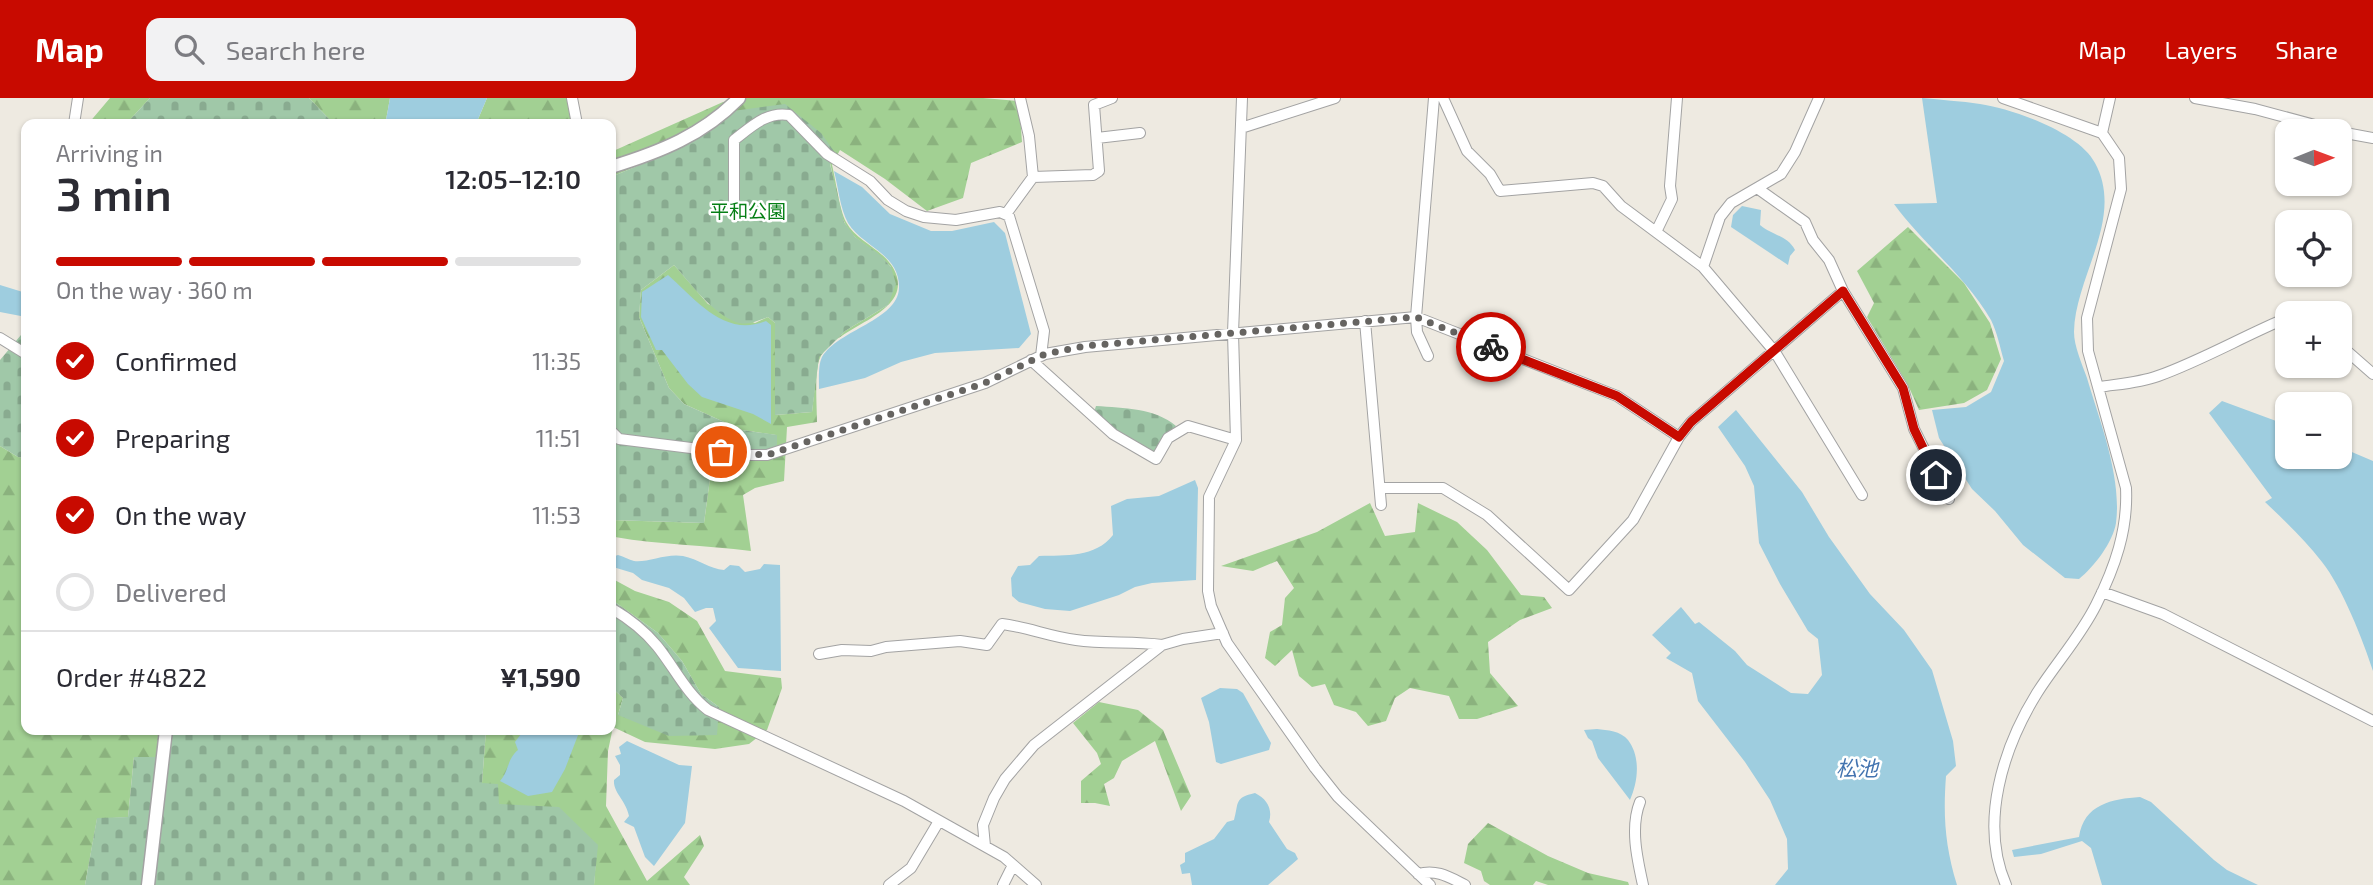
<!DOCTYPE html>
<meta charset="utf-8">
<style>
body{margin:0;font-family:"Exo 2","Noto Sans JP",sans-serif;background:#f2f2f3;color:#2b2b33;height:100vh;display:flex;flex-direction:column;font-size:26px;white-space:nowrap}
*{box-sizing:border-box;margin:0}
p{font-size:23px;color:#7c7c81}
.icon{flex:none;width:38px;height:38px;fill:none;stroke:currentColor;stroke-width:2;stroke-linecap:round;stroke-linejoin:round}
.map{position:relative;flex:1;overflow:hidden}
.details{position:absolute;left:21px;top:21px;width:595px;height:616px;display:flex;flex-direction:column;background:#fff;border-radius:14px;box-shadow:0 2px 5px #0004}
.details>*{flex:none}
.needle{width:46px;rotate:89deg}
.tools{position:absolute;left:2275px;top:21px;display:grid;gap:14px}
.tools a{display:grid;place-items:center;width:77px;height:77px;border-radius:14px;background:#fff;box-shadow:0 2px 5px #0004;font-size:35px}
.pin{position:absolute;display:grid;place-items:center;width:60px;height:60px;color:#fff;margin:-30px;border:4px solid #fff;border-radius:50%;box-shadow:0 2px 7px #0007}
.courier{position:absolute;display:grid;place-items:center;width:70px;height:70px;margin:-35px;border:5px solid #c80a00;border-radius:50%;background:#fff;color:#222;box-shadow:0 2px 9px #0007}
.overview em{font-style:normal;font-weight:600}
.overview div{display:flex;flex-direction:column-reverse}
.overview{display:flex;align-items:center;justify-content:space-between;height:119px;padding:0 35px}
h1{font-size:46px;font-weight:600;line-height:52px}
.bar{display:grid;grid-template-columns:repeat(4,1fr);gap:10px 7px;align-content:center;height:84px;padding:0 35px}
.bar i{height:9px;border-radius:5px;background:#e1e1e2}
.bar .current{background:#c80a00}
.bar p{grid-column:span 4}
.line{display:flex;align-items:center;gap:18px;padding:0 35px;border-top:2px solid #e1e1e2}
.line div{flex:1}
ol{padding:0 35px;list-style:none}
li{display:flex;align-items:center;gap:21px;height:77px}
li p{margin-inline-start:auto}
li .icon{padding:7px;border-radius:50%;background:#c80a00;color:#fff;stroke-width:4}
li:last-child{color:#7c7c81}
li i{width:38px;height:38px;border:4px solid #e1e1e2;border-radius:50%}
header{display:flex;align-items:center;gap:42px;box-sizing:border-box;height:98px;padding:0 35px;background:#c80a00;color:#fff}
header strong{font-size:33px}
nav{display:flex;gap:38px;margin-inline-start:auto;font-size:24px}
.search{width:490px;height:63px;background:#f2f2f3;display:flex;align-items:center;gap:18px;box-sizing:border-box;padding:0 24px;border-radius:14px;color:#7c7c81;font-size:26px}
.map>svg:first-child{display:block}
.forest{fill:url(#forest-firs)}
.cemetery{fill:url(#cemetery-stones)}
.water{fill:#9ecddf}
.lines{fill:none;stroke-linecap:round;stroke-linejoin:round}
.minor-casing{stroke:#a3a3a3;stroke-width:12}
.tertiary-casing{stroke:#a3a3a3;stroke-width:15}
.minor{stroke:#fff;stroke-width:10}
.tertiary{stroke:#fff;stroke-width:12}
.done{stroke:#666461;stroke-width:7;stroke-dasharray:0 12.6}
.route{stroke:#c80a00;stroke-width:9}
.labels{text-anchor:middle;stroke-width:5;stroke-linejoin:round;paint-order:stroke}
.park-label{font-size:19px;fill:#057f15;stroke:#fff}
.water-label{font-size:21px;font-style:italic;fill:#4374b0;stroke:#fff}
</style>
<header>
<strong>Map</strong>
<div class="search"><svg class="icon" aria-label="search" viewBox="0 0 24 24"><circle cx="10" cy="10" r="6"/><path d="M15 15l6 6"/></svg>Search here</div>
<nav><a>Map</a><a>Layers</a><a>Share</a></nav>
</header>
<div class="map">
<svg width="2373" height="787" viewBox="0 0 2373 787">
<defs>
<pattern id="forest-firs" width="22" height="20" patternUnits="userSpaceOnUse" patternTransform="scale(1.75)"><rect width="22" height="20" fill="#a2d093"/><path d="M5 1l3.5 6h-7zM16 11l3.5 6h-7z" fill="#8bb27e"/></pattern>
<pattern id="cemetery-stones" width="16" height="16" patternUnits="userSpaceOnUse" patternTransform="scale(1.75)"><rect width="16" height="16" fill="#a0c8a8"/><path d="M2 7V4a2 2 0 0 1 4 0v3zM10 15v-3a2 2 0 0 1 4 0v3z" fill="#89ab90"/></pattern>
</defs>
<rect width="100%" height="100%" fill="#eeeae1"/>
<path class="forest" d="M110 0H150L126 26H88Z
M309 0H390L386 22 387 26H334Z
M487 0H568L574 26H476Z
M745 0H983L1019 3 1022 44 971 65 963 100 927 113 885 81 840 52 832 67C836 83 839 110 846 124 858 146 890 153 897 179 907 218 835 228 820 260 814 272 817 310 817 324L787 329 784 383 755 390 743 397 751 453C705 447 660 447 615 439L611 448V422L704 425 713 358 777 360 776 337 742 332 684 306 669 290 639 219 641 192 674 167 708 206 755 225 768 219 775 225V317L812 314 818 259 845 233 888 207 891 169C880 156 868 150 856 140 837 124 836 88 830 65L733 13 647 64 611 79V54L723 4Z
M1908 129 1964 185 1990 225 2001 261 1987 292 1964 305 1919 312 1908 287 1867 219 1874 205 1857 173Z
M0 348 18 359 26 360V632H163L160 659H134L128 719 97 721 85 787H0Z
M1370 405 1385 438 1415 434 1418 405 1457 424 1487 452 1521 497 1544 499 1552 510 1520 522 1488 544 1490 575 1518 608 1477 621H1459L1449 598 1410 590 1395 600 1386 623 1368 628 1356 614 1334 607 1325 586 1312 589 1299 578 1292 552 1275 568 1265 560 1270 534 1282 527 1285 500 1294 490 1277 463 1253 473 1221 468 1317 434Z
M611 480 635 493 669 504 697 523 725 573 781 580 782 590 767 632 749 646 715 651 645 644 613 629 608 653 606 708 647 783 700 737 704 748 684 779 690 787H594L597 747 499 706 482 685 486 632H611V589L623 600 618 617 719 609 701 596 682 563 658 535 611 501Z
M1099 604 1138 612 1163 632 1191 698 1181 713 1155 643 1122 663 1114 680 1104 686 1110 708 1095 705H1081V683L1101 666 1097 655 1073 625Z
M1488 725 1548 758 1588 775 1628 784 1629 787H1548L1536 783 1533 787H1490L1484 783 1481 773 1464 765 1468 746Z"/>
<path class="cemetery" d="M150 0H309L334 26H126Z
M785 6 821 35 836 56 830 66 844 124 855 139 880 157 891 169 896 186 888 207 845 233 819 259 812 314 775 317V225L768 219C758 223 746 228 736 224 712 215 691 186 674 167L641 192 639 219 669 290 684 306 742 332 777 337V360L713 358 704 425 611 422V79L647 64 733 13Z
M26 231V360L18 359 0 348V262Z
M1096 308C1124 310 1155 310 1176 328L1165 340 1155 355 1114 334 1094 314Z
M611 501 658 535 682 563 701 596 719 609 717 637 669 638 618 617 623 600 611 589Z
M163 632H486L482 685 498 686 499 706 559 709 598 747 594 787H85L97 720 128 719 134 659H160Z"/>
<path class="water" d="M390 0H487L476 26H387L386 22Z
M1922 0C1941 2 1961 3 1980 6 2013 11 2079 34 2095 65 2125 120 2075 178 2074 234 2074 248 2082 266 2087 280 2100 324 2122 379 2116 425 2113 444 2094 469 2079 481L2065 480 2023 447 1995 413 1972 391 1939 340 1932 312 1966 309 1991 294 2004 263C2000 249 1997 234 1991 222 1965 177 1924 147 1894 106L1937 105Z
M834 73 862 89 890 116 931 133H952L994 124 1005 135 1031 236 1019 250 935 255 901 264 865 280 819 291C819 282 818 267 822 259 838 232 898 222 899 190 900 156 863 149 848 125 840 111 838 88 834 73Z
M1742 108 1761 112 1760 127C1773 138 1787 137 1795 152L1790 158 1788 167 1731 129 1733 117Z
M668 177C696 202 725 240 766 223L771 227V326L753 316 702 299 688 286 662 252H656L641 219 642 194Z
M0 187 26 195V219L0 214Z
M2222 303 2287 327V359H2340V349L2373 363V573C2363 542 2342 489 2322 464 2305 442 2285 423 2265 404L2272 400 2209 315Z
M1736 312 1802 394 1829 439 1870 496 1904 532 1932 572 1953 643 1956 668 1946 678C1943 718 1945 748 1957 787H1775L1788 771 1787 741 1770 702 1745 664 1698 603 1692 575 1666 560 1671 555 1652 537 1681 509 1695 526 1699 524 1735 553 1747 567 1791 595 1808 596 1822 577 1818 541 1808 533 1780 486 1759 445 1754 388 1745 368 1718 329Z
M1195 382 1198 390 1196 482 1152 485 1135 489 1119 497 1070 513 1045 511 1019 504 1012 498 1011 480 1018 468 1030 467 1039 458C1066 457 1095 460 1113 437L1111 408 1127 401 1159 398Z
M618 457C623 458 629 462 634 463 647 465 666 455 683 458 698 461 710 471 724 472L730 467 739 468 745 474 760 471 764 466 780 467 781 573 738 570 709 530 716 523 713 510H706L695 514 684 500 669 490 642 482 633 475 613 469 612 459Z
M1220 590 1237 591 1243 595 1271 645 1269 652 1221 666 1216 664 1209 624 1201 600Z
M1597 631C1607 632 1621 633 1628 642 1641 659 1638 684 1630 702L1598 660 1592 643 1588 640 1584 632Z
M521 632H580L565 671 552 694 528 698 500 683C509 673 507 661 518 652L515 644 521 636Z
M627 643 679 667 692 668 685 725 654 768 645 759 634 729 624 724 629 718C626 702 613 695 614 682L620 677V667L615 658 621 656 619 649Z
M1255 695C1267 701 1273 711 1269 724L1287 751 1295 755 1298 761 1268 787H1192L1190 775 1182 776 1180 767 1185 764V755L1214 741 1227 724 1234 722C1239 704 1234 700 1255 695Z
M2140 699 2151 704 2214 762 2227 772 2258 787H2102L2091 750 2082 743 2041 756 2014 759 2012 752 2079 739C2084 706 2112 701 2140 699Z"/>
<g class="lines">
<defs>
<path id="minor" d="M572 0 577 26
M1020 0 1029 38 1033 79
M1242 0 1233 235 1236 342 1209 399 1208 493 1211 508 1227 545 1315 670 1338 699 1430 787
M1443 0 1467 53 1490 76 1500 93 1593 85 1603 88 1621 108 1703 169 1775 254 1862 397
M2003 0 2102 35 2119 60 2121 91 2087 220 2088 253 2126 390C2128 432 2115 469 2096 507 2080 539 2056 565 2037 595 2003 650 1979 725 2006 787
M2195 0 2255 11 2337 33
M74 26 78 0
M1241 30 1335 0
M2340 34 2373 40
M2102 35 2110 0
M1097 40 1140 35
M1757 90 1805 124 1813 142 1829 162 1843 193 1903 290 1914 331 1949 401
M734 113V42C751 29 767 13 789 17L827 56 870 83 888 102 906 113 924 119 956 122 1000 114 1009 118 1044 233 1041 258
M1006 116 1033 79 1093 77 1099 73 1094 7 1112 0
M1656 134 1672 101 1670 88 1677 0
M1703 169 1720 119 1731 105 1781 76 1795 54 1819 0
M1365 223 1381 407
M0 240 26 256
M2340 247 2373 276
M1428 258 1417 234 1416 219 1617 298 1679 339
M1031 262 1113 336 1156 361 1168 340 1188 328 1236 342
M2099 289C2118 286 2139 285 2158 278 2200 263 2240 240 2282 222H2287
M611 333 619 341 747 357H767L985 285 1045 256 1085 249 1416 219 1434 0
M1380 390H1443L1487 417 1569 492 1633 422 1679 339 1691 324 1843 193
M2102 494 2163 516 2373 623
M611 510C628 520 644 532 657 548 674 569 686 595 708 612L904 703 1004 759 1036 787
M819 556 842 552 871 553 886 549 960 543 987 547 1002 526C1027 529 1051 539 1076 542 1105 546 1133 543 1162 547
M1640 704C1630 729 1637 760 1643 787
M985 748 983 727 994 700 1005 681 1034 647 1162 547 1183 541 1223 535
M1418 776C1437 771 1449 779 1465 787
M889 787 911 770 939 723
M1003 787 1013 767"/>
<path id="tertiary" d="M611 69C660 54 703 37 739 0
M148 787 166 632"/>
</defs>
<use href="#minor" class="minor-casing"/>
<use href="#tertiary" class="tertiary-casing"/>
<use href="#minor" class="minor"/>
<use href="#tertiary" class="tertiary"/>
</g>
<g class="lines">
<path class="done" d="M721 354 767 357 985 285 1045 256 1085 248 1416 219 1491 249"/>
<path class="route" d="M1491 249 1617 298 1679 339 1691 324 1843 193 1903 290 1914 331 1936 377"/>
</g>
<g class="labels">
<g class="park-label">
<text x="748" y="120">平和公園</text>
</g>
<g class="water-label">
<text x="1857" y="678">松池</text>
</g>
</g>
</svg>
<div class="tools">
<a><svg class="needle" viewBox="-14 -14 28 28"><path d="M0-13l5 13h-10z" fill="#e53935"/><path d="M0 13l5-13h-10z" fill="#7c7c81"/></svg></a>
<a><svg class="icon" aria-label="locate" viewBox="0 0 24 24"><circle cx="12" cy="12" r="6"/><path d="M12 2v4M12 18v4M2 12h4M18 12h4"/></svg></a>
<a>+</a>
<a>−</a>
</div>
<div class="pin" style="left:721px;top:354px;background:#ea580c"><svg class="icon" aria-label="bag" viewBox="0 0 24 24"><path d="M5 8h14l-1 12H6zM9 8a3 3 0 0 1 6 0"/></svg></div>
<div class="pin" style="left:1936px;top:377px;background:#1f2937"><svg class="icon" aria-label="home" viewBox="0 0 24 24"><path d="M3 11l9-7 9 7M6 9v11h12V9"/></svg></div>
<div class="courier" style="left:1491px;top:249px"><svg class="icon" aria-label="bike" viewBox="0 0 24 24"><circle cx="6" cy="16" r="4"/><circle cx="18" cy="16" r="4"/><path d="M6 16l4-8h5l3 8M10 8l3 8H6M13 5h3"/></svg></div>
<section class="details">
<div class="overview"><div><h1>3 min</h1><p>Arriving in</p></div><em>12:05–12:10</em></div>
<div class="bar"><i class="current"></i><i class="current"></i><i class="current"></i><i></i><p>On the way · 360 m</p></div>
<ol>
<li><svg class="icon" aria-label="check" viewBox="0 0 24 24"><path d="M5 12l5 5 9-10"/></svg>Confirmed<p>11:35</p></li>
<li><svg class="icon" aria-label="check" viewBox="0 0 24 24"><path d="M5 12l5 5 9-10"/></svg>Preparing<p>11:51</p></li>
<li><svg class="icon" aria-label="check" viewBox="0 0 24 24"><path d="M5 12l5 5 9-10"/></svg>On the way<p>11:53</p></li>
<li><i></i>Delivered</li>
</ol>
<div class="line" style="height:91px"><div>Order #4822</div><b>¥1,590</b></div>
</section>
</div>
